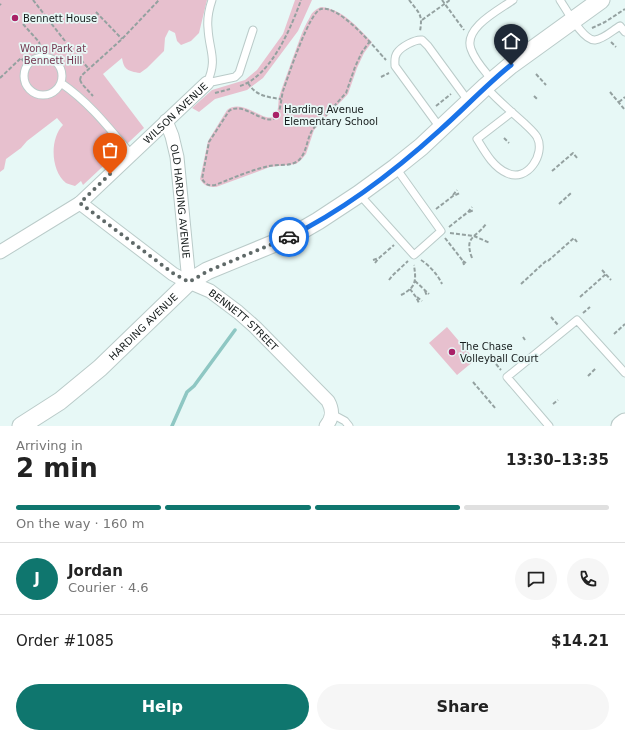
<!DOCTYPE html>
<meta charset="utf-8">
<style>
body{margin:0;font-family:"DejaVu Sans",sans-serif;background:#f6f6f6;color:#222;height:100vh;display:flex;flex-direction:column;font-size:15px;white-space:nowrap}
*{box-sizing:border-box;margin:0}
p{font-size:13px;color:#767676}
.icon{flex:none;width:22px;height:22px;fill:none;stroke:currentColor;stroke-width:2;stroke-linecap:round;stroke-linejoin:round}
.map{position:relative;height:426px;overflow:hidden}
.sheet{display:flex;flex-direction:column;background:#fff;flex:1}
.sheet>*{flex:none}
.pin{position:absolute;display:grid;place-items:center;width:34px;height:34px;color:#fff;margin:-41px -17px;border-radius:50% 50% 50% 0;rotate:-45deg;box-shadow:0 0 4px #0007}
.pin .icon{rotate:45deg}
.courier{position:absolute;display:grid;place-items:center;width:40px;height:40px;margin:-20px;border:3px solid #1a73e8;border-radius:50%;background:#fff;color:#222;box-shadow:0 1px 5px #0007}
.headline em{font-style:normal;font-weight:700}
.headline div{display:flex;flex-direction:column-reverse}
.headline{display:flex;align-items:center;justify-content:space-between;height:68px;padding:0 16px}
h1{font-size:26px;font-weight:700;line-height:30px}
.bar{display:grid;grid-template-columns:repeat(4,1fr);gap:6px 4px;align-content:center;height:48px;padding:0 16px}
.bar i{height:5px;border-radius:3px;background:#e0e0e0}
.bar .selected{background:#0f766e}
.bar p{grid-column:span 4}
.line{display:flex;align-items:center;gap:10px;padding:0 16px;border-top:1px solid #e0e0e0}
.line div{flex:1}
.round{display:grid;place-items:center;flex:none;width:42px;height:42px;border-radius:21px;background:#f6f6f6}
.action{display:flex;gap:8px;margin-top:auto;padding:8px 16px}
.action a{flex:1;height:46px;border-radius:24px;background:#0f766e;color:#fff;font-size:16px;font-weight:700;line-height:46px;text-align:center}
.action a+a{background:#f6f6f6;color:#222}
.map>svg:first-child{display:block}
.green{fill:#e7c0ce}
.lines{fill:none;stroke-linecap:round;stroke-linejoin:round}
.stream{stroke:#8ec7c3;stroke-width:3.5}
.service-casing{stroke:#bacbc9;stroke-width:9}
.minor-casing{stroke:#bacbc9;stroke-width:15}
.tertiary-casing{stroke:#bacbc9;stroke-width:19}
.secondary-casing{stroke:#bacbc9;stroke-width:21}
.path{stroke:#94a1a0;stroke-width:2;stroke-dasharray:4 2;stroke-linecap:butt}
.service{stroke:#fff;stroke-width:7}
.minor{stroke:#fff;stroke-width:13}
.tertiary{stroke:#fff;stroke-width:17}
.secondary{stroke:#fff;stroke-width:19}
.done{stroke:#5f6968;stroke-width:4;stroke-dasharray:0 7.2}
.route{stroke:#1a73e8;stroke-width:5}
.poi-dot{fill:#a92167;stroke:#e7f8f6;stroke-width:1.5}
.labels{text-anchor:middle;stroke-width:3.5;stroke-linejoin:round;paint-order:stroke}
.poi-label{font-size:10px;fill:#161c1c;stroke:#e7f8f6;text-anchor:start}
.park-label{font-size:10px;fill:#743851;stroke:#e7f8f6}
.street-label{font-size:10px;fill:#161c1c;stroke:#e7f8f6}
</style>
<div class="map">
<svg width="625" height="426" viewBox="0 0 625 426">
<rect width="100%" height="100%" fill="#e7f8f6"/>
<path class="green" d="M0 0H207L199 33 191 41 181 45 177 41 175 33 169 30 165 38 164 51 147 68 140 73C128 71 124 70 122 58L103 74 144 128 83 185 81 181 75 186C72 185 68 184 66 183 50 170 50 138 63 125L57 118 27 141 21 148 6 159 4 169 0 172Z
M295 0H312L298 31 263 78 247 90 215 99 199 112 192 108 212 90 245 80 257 70 283 34Z
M321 7C343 9 357 27 372 42L364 53 357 68 348 94 314 130 306 154 301 160 296 164 270 167 216 187C208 187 204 186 200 179L208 141 227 110C244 97 266 126 275 115 279 111 278 103 279 97 283 84 288 72 292 60 298 45 302 30 310 17 312 12 316 9 321 7Z
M447 327 475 360 457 375 429 343Z"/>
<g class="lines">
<path class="stream" d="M172 426 187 392 194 386 235 330"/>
<defs>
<path id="service" d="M560 0C566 9 583 41 595 40 604 39 613 30 620 26L625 32
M24 76a19 19 0 1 1 38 0a19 19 0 1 1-38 0Z
M492 80C484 70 475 61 471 49 463 28 499 10 513 0
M61 83C90 103 109 128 131 154
M207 83C218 59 209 51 208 28 207 19 209 9 212 0
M207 83 235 77 239 73 253 30
M486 87C497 100 511 111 524 123 528 127 534 132 537 137 546 154 527 183 507 173 493 167 485 152 477 139L512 112
M441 129 395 66C395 62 394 57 397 53 401 47 415 39 422 40L428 46 469 102
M359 194 414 255 441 231 396 168
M332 414 345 421 349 426
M549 426 507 377 577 320 625 373"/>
<g id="minor">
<path id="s1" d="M166 121 172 136 177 157 189 282"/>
<path id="s2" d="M80 203 173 274 182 279 210 291 238 312 255 327 328 401C333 410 333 418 326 426"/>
<path id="s3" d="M0 252 80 203 207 83"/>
</g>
<g id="tertiary">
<path id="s4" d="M21 426 60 401 100 368 189 282 207 271 292 236 318 221 359 194 396 167 421 147 486 86 511 65 601 0"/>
</g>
<path id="secondary" d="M621 426 625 423"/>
</defs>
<use href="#service" class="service-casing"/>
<use href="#minor" class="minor-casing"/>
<use href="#tertiary" class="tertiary-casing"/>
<use href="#secondary" class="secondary-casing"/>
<path class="path" d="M33 0 65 41
M409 0C419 13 423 14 420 31
M442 0 464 30
M0 4 1 5
M96 12 122 39
M422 20 450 0
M23 24 39 42 41 49
M592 28 605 22 625 9
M370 41 362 52 355 67 346 93 317 125C306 133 309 150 299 160 291 167 278 164 269 166 251 170 233 178 215 185 209 186 206 185 202 179L209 142 229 111C243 100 266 128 276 117 281 111 281 98 283 91 288 77 309 12 321 9 340 5 374 47 386 60
M611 42 616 47
M81 60 89 69
M536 74 546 85
M381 77 389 73
M0 78 21 58 27 65
M80 80 81 76 122 39 159 0
M80 80 82 84 93 96
M248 83C256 96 267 97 281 99
M240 86C271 76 291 28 301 0
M610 92 625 110
M215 93 230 89
M534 96 537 99
M619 102 625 97
M436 106 451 94
M504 138 509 143
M552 171 573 153 578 159
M453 195 457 190
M559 204 571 193
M436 209 453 196 460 193
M469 212 474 210
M449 227 468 212 472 207
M450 233 474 236 490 243
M445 238 463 261 464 265
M472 258C464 236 475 239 486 224
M373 260 379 258 394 245
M421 260C430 266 438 275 442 284
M463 261 466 263
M548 261 574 238 577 242
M375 263 378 259
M602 270 611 280
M389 280 392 276 408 261
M415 281 429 294
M521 284 547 260
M410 289 416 297 419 303
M425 291 427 296
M401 295C417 287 416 280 414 265
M417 297 422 301
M580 297 606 274
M583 313 590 307
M551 317 558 325
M614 334 625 324
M523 337 525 340
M496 364 501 370
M588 376 596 368
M473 382 496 409
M553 404 558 400"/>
<use href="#service" class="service"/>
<use href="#minor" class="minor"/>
<use href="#tertiary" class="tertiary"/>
<use href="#secondary" class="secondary"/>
</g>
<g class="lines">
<path class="done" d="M110 174 80 203 174 274 189 282 208 271 289 237"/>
<path class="route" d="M289 237C342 211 396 170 440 130 464 109 486 85 511 65"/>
</g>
<g class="poi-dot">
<circle cx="15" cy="18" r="4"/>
<circle cx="276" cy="115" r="4"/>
<circle cx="452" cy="352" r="4"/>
</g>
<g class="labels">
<g class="poi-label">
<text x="23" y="22">Bennett House</text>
<text x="284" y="113">Harding Avenue<tspan x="284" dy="12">Elementary School</tspan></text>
<text x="460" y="350">The Chase<tspan x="460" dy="12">Volleyball Court</tspan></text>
</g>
<g class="park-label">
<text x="53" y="52">Wong Park at<tspan x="53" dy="12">Bennett Hill</tspan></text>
</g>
<g class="street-label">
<text dy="4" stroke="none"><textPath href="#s3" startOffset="225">WILSON AVENUE</textPath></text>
<text dy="4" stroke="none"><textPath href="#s1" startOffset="82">OLD HARDING AVENUE</textPath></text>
<text dy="4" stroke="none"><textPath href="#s2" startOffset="202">BENNETT STREET</textPath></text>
<text dy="4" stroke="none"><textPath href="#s4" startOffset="158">HARDING AVENUE</textPath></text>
</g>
</g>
</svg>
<div class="pin" style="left:110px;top:174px;background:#ea580c"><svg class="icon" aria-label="bag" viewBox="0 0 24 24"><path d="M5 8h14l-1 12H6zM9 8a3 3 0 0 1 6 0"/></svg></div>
<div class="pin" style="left:511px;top:65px;background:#1f2937"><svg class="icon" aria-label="home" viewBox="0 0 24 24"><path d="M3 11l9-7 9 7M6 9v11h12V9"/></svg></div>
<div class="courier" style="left:289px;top:237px"><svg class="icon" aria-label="car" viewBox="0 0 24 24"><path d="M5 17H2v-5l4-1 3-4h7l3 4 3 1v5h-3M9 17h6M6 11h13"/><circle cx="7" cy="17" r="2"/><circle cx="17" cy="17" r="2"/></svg></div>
</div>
<section class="sheet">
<div class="headline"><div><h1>2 min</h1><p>Arriving in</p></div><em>13:30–13:35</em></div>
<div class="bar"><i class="selected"></i><i class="selected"></i><i class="selected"></i><i></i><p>On the way · 160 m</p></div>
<div class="line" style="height:72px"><b class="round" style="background:#0f766e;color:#fff">J</b><div><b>Jordan</b><p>Courier · 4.6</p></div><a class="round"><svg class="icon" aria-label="chat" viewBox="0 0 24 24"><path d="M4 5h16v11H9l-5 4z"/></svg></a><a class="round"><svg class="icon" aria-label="phone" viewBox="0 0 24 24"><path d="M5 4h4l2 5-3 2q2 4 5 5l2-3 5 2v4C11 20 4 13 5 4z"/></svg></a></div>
<div class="line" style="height:52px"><div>Order #1085</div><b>$14.21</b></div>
<div class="action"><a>Help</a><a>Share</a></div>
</section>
